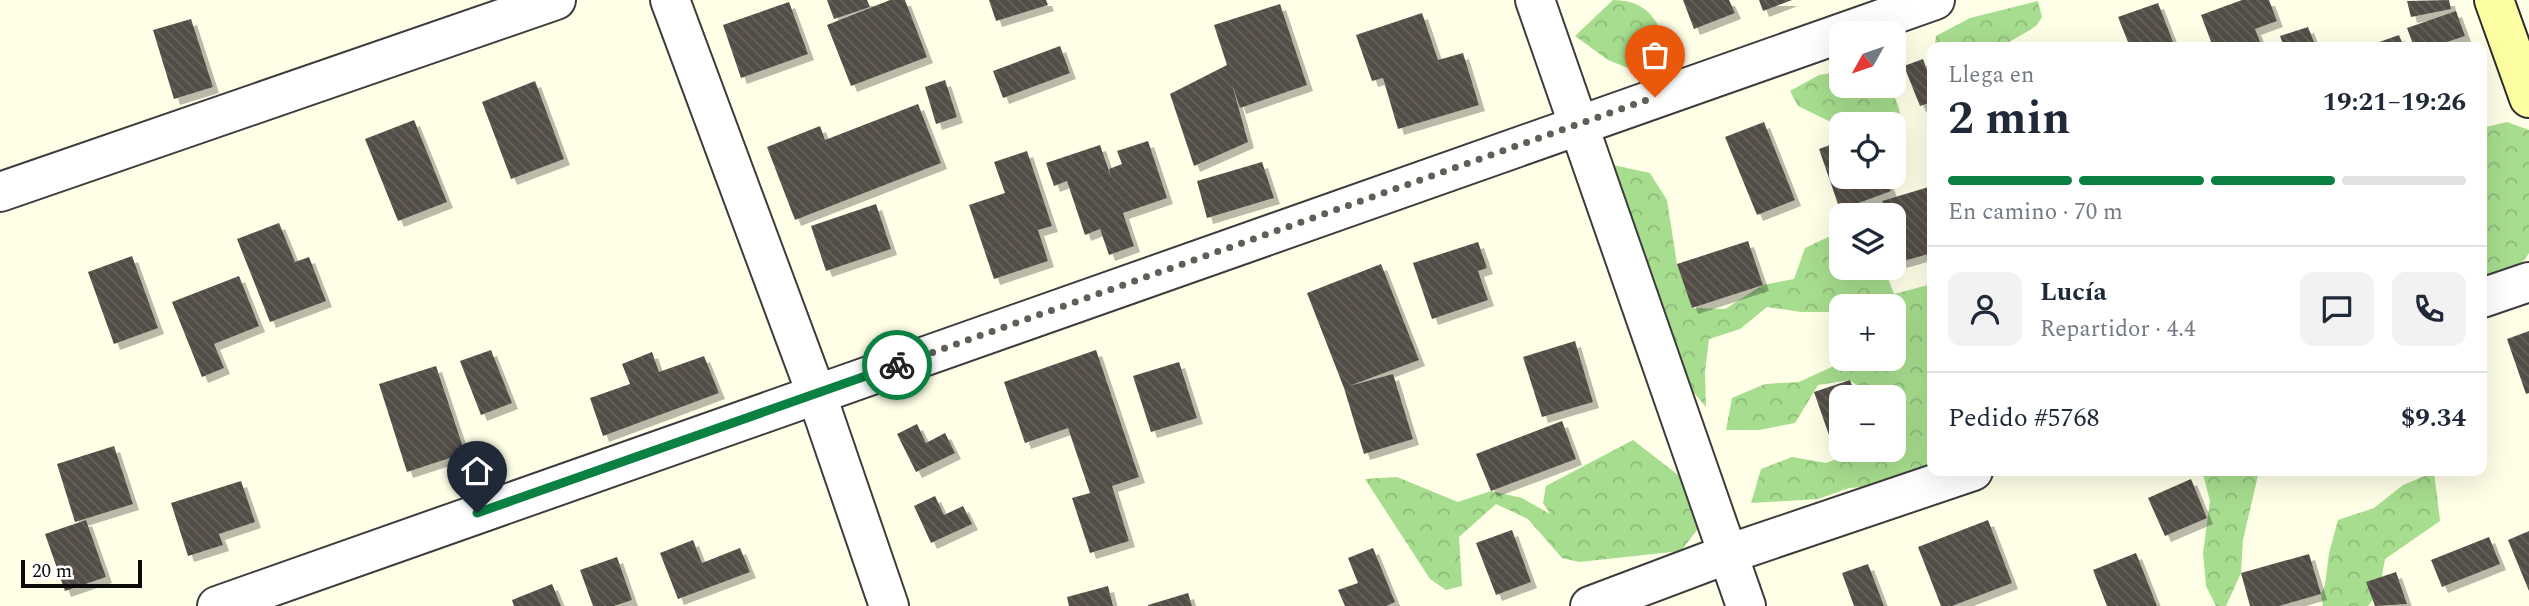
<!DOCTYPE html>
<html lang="es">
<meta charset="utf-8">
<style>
body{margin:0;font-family:Spectral,serif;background:#f2f2f3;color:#1f2937;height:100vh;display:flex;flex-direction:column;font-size:26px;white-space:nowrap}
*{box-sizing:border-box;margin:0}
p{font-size:23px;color:#747a83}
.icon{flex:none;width:38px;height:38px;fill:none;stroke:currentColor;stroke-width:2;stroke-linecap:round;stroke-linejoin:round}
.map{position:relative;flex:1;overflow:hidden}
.details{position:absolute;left:1927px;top:42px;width:560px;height:434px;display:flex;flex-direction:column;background:#fff;border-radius:14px;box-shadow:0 7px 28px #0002}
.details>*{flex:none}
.needle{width:46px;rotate:230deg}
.buttons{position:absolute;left:1829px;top:21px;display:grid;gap:14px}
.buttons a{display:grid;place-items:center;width:77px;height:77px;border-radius:14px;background:#fff;box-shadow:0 7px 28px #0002;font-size:35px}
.scale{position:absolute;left:21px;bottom:18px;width:121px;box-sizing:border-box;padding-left:7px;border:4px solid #0a0a0a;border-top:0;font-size:19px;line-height:24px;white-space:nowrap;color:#0a0a0a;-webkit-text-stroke:5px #fff;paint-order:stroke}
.pin{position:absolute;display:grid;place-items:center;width:60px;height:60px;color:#fff;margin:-72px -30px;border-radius:50% 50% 50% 0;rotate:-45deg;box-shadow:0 0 7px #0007}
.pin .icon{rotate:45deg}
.courier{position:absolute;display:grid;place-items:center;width:70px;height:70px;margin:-35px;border:5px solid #0b8043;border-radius:50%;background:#fff;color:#222;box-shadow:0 2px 9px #0007}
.overview em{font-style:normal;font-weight:700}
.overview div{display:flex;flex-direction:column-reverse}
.overview{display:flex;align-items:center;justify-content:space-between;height:119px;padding:0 21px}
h1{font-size:46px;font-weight:700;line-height:52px}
.bar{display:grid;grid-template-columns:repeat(4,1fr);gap:10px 7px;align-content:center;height:84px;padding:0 21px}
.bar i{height:9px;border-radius:5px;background:#e0e1e3}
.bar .current{background:#0b8043}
.bar p{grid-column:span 4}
.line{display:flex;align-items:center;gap:18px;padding:0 21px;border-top:2px solid #e0e1e3}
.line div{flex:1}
.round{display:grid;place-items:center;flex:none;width:74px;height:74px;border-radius:14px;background:#f2f2f3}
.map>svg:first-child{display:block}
.forest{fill:url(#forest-crowns)}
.building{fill:url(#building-back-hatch);filter:url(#shadow)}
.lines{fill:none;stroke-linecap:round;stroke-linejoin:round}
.street-casing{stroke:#3d3d3d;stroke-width:42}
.secondary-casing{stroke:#2c2c2c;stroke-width:42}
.street{stroke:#fff;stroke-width:38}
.secondary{stroke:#fdffa2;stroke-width:38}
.done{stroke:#605f57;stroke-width:7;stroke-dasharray:0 12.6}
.route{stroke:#0b8043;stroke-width:9}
</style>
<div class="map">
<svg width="2529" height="606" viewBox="0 0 2529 606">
<defs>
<pattern id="forest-crowns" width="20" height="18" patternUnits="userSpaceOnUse" patternTransform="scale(1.75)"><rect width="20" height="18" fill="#a7dd8e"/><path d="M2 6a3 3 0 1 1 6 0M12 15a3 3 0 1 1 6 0" fill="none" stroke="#8ebc79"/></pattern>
<pattern id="building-back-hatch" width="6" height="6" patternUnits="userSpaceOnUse" patternTransform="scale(1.75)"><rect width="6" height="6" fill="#534d46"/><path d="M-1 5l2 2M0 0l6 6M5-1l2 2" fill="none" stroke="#67625c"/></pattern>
<filter id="shadow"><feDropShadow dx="6" dy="6" stdDeviation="0" flood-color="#0004"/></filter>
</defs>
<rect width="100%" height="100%" fill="#fffee7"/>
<path class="forest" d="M1613 0C1656 0 1664 33 1671 69L1638 72 1608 60 1575 36Z
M2038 1 2042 17 2037 25 2030 30 2000 47H1938L1935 44 1936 36 1970 18Z
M1838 72 1841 73V86H1889C1900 107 1905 117 1894 140V124H1841V127L1798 106 1790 91 1819 75Z
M2507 122 2529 130V253L2525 259 2499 281H2482V128Z
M1613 165 1650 173 1667 200 1677 264 1690 295 1692 308 1725 309 1763 285 1794 279 1805 248 1841 231V268H1884L1894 294 1932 284V467L1885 485 1849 488 1818 499 1751 503 1761 469 1792 457 1826 463 1861 450H1894V397H1872L1850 380 1818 385 1795 423 1759 430H1726L1732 398 1765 384 1799 382 1849 359H1894V306H1870L1866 297 1848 306H1841V310L1837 312H1801L1767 307 1740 329 1709 339 1705 372 1706 407 1685 382Z
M1633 440 1700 492V526L1681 551 1579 562 1562 558 1528 519 1496 504 1459 537 1462 586 1446 590 1430 579 1365 479 1397 477 1458 502 1491 491 1522 498 1550 514 1543 503 1546 486Z
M2202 471H2259L2243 540 2241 573 2226 606H2216L2206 586 2203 553 2210 501Z
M2434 472 2440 521 2385 559 2379 592 2368 606H2323L2321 594 2325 585 2329 553 2338 520 2374 508 2403 485Z"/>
<path class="building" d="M827 0H867L870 7 834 19Z
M890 0H905L927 57 851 86 827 25Z
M989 0H1046L1048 5 996 21Z
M1683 0H1729L1735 13 1694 29Z
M1759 0H1792L1763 11Z
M2242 0H2269L2277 21 2255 29 2262 47H2213L2201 15Z
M2449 0 2451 9 2411 17 2407 1Z
M789 2 808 54 741 78 723 25Z
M2158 3 2175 47H2130L2118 17Z
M1280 4 1307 85 1240 108 1232 84 1248 142 1194 166 1170 94 1227 65 1214 25Z
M2456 11 2465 36 2432 47H2414L2407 28Z
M1422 13 1438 60 1463 53 1479 105 1398 129 1383 78 1372 81 1356 35Z
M191 19 213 87 174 99 153 30Z
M2308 27 2316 47H2284L2280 36Z
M2399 35 2404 47H2365Z
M1060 46 1070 73 1003 98 993 71Z
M1923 59 1932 84V102L1920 106 1904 66Z
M945 80 957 117 936 124 925 87Z
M535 81 564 159 511 179 482 102Z
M918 104 941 163 795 220 767 147 820 126 825 140Z
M414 120 447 202 398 221 365 139Z
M1764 122 1795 200 1757 215 1725 137Z
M1148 141 1167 198 1123 213 1134 246 1109 255 1100 229 1085 235 1067 181 1054 186 1046 163 1100 145 1111 177 1109 169 1122 164 1117 151Z
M1841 141V177H1866L1868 182 1885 177 1891 191 1840 210 1819 149Z
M1027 151 1052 226 1038 230 1048 261 994 279 969 205 1005 193 994 162Z
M1262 162 1274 198 1207 218 1197 181Z
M1932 186V253L1900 262 1894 241V215H1886L1882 201Z
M876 204 891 249 826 271 811 226Z
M279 223 295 262 309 257 326 301 270 322 237 239Z
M1748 241 1763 285 1692 308 1677 264Z
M1478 242 1487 268 1478 271 1488 300 1432 319 1413 263Z
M132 256 158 328 114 344 88 272Z
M1381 264 1419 360 1349 386 1393 374 1413 439 1364 454 1344 388 1307 293Z
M239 276 259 326 214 344 224 368 202 377 172 302Z
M2529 331V393L2526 394 2507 339Z
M1575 341 1593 402 1542 417 1523 357Z
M491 350 512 403 481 415 460 361Z
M1096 350 1139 477 1112 486 1129 541 1090 553 1072 498 1090 493 1068 428 1025 443 1004 382Z
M652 352 659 372 704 356 719 393 603 436 590 398 630 384 622 364Z
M1179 362 1197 418 1151 432 1133 376Z
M436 366 465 453 407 472 379 384Z
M1850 380 1856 397H1841V434L1830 438 1814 392Z
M1562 421 1576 459 1491 491 1476 454Z
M917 424 926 443 945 433 955 453 916 472 897 434Z
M114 446 133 504 75 522 57 464Z
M2191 479 2207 518 2165 536 2148 498Z
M241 481 255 522 219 534 223 545 188 556 171 503Z
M935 496 944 515 963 506 972 524 931 543 914 506Z
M86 520 106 577 65 591 45 534Z
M1988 520 2012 583 1952 606H1941L1918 547Z
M1512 530 1531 582 1496 595 1476 543Z
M2529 531V591L2508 540Z
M2489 537 2500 564 2442 587 2431 560Z
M693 540 702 563 740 548 750 572 678 599 660 553Z
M1373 548 1395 602 1386 606H1345L1338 590 1358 583 1348 558Z
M2136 553 2157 606H2107L2093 570Z
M2309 554 2321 594 2279 606H2250L2241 573Z
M617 557 632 600 614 606H593L580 570Z
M1868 564 1884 606H1854L1842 573Z
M2396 572 2407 604 2375 606 2366 582Z
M552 584 561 606H514L512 600Z
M1108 586 1113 606H1069L1067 597Z
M1188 593 1192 606H1148V605Z"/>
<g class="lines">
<defs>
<path id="street" d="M670 0 816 393 889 606
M1535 0 1746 606
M0 192 556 0
M2482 298 2529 282
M217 606 1935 0
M1590 606 1728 554 1973 471"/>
<path id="secondary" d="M2494 0 2529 98"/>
</defs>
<use href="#street" class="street-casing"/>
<use href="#secondary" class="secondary-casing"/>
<use href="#street" class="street"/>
<use href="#secondary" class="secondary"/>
</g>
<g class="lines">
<path class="done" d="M897 365 1655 97"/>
<path class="route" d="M477 513 897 365"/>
</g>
</svg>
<div class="buttons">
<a><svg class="needle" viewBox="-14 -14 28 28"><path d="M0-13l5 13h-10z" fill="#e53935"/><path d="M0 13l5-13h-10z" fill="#747a83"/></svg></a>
<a><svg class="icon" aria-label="locate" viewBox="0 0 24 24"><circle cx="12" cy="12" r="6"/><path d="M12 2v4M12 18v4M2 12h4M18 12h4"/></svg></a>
<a><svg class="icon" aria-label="layers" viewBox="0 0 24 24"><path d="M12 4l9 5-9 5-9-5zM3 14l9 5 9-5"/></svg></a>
<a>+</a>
<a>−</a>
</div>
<div class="scale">20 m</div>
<div class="pin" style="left:1655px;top:97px;background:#ea580c"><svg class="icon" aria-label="bag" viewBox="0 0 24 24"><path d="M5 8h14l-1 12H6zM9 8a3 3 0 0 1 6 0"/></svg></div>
<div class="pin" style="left:477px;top:513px;background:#1f2937"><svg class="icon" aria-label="home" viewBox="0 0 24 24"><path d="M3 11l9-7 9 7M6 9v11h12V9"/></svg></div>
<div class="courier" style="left:897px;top:365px"><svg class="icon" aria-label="bike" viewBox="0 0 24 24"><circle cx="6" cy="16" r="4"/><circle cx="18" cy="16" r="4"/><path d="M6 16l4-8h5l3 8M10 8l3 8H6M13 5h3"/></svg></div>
<section class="details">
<div class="overview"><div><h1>2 min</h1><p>Llega en</p></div><em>19:21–19:26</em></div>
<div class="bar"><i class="current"></i><i class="current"></i><i class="current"></i><i></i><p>En camino · 70 m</p></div>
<div class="line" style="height:126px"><a class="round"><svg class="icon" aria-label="person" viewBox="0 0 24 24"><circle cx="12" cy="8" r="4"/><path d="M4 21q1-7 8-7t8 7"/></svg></a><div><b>Lucía</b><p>Repartidor · 4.4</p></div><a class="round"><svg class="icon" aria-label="chat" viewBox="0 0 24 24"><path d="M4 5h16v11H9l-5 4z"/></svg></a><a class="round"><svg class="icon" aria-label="phone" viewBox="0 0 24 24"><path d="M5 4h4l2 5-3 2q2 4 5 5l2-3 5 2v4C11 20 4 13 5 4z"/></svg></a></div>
<div class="line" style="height:91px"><div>Pedido #5768</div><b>$9.34</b></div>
</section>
</div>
